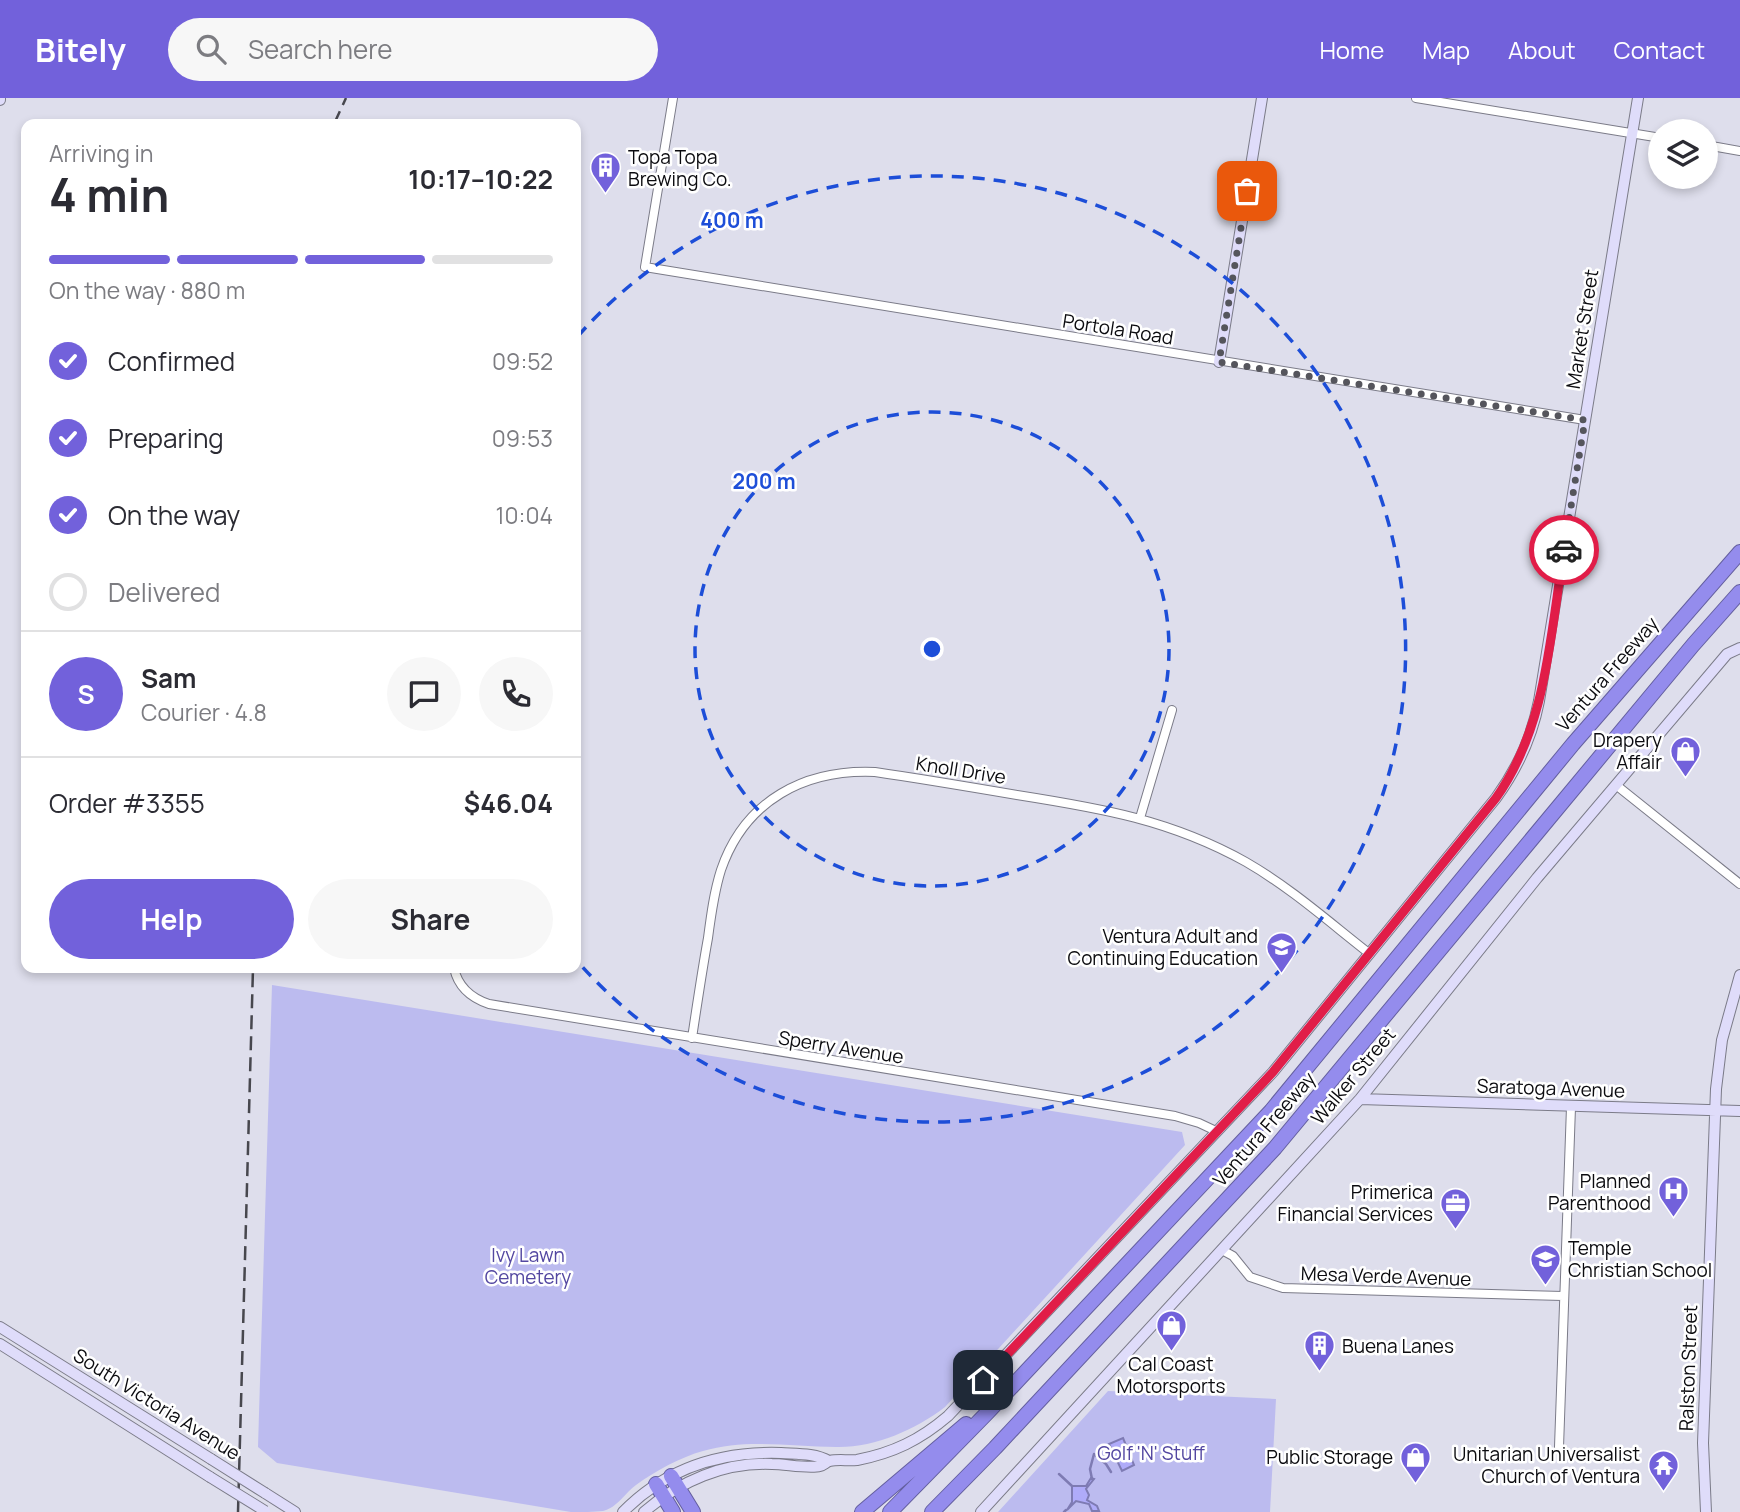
<!DOCTYPE html>
<meta charset="utf-8">
<style>
body{margin:0;font-family:Manrope,sans-serif;background:#f7f7f7;color:#2b2b33;height:100vh;display:flex;flex-direction:column;font-size:26px;white-space:nowrap}
*{box-sizing:border-box;margin:0}
p{font-size:23px;color:#7c7c81}
.icon{flex:none;width:38px;height:38px;fill:none;stroke:currentColor;stroke-width:2;stroke-linecap:round;stroke-linejoin:round}
.map{position:relative;flex:1;overflow:hidden}
.panel{position:absolute;left:21px;top:21px;width:560px;height:854px;display:flex;flex-direction:column;background:#fff;border-radius:14px;box-shadow:0 4px 10px #0003}
.panel>*{flex:none}
.fabs{position:absolute;left:1648px;top:21px;display:grid;gap:14px}
.fabs a{display:grid;place-items:center;width:70px;height:70px;border-radius:50%;background:#fff;box-shadow:0 4px 10px #0003;font-size:35px}
.pin{position:absolute;display:grid;place-items:center;width:60px;height:60px;color:#fff;margin:-30px;border-radius:14px;box-shadow:0 4px 10px #0006}
.courier{position:absolute;display:grid;place-items:center;width:70px;height:70px;margin:-35px;border:5px solid #e11d48;border-radius:50%;background:#fff;color:#222;box-shadow:0 2px 9px #0007}
.summary em{font-style:normal;font-weight:700}
.summary div{display:flex;flex-direction:column-reverse}
.summary{display:flex;align-items:center;justify-content:space-between;height:119px;padding:0 28px}
h1{font-size:46px;font-weight:700;line-height:52px}
.bar{display:grid;grid-template-columns:repeat(4,1fr);gap:10px 7px;align-content:center;height:84px;padding:0 28px}
.bar i{height:9px;border-radius:5px;background:#e1e1e2}
.bar .on{background:#7261db}
.bar p{grid-column:span 4}
.line{display:flex;align-items:center;gap:18px;padding:0 28px;border-top:2px solid #e1e1e2}
.line div{flex:1}
.round{display:grid;place-items:center;flex:none;width:74px;height:74px;border-radius:37px;background:#f7f7f7}
ol{padding:0 28px;list-style:none}
li{display:flex;align-items:center;gap:21px;height:77px}
li p{margin-inline-start:auto}
li .icon{padding:7px;border-radius:50%;background:#7261db;color:#fff;stroke-width:4}
li:last-child{color:#7c7c81}
li i{width:38px;height:38px;border:4px solid #e1e1e2;border-radius:50%}
.action{display:flex;gap:14px;margin-top:auto;padding:14px 28px}
.action a{flex:1;height:80px;border-radius:42px;background:#7261db;color:#fff;font-size:28px;font-weight:700;line-height:80px;text-align:center}
.action a+a{background:#f7f7f7;color:#2b2b33}
header{display:flex;align-items:center;gap:42px;box-sizing:border-box;height:98px;padding:0 35px;background:#7261db;color:#fff}
header strong{font-size:33px}
nav{display:flex;gap:38px;margin-inline-start:auto;font-size:24px}
.search{width:490px;height:63px;background:#f7f7f7;display:flex;align-items:center;gap:18px;box-sizing:border-box;padding:0 24px;border-radius:38px;color:#7c7c81;font-size:26px}
.map>svg:first-child{display:block}
.green{fill:#bcbbef}
.water{fill:#afabf9;stroke:#7e7bb3;stroke-width:2}
.lines{fill:none;stroke-linecap:round;stroke-linejoin:round}
.stream{stroke:#7e7bb3;stroke-width:2.5}
.street-casing{stroke:#7b7b88;stroke-width:10}
.secondary-casing{stroke:#7b7b88;stroke-width:12}
.highway-casing{stroke:#645f9f;stroke-width:16}
.street{stroke:#fff;stroke-width:8}
.secondary{stroke:#dfdcfa;stroke-width:10}
.highway{stroke:#948ced;stroke-width:14}
.rail{stroke:#47474e;stroke-width:2.5;stroke-dasharray:14 7;stroke-linecap:butt}
.secondary-bridge-casing{stroke:#7b7b88;stroke-width:12;stroke-linecap:butt}
.secondary-bridge{stroke:#dfdcfa;stroke-width:10}
.done{stroke:#55555c;stroke-width:7;stroke-dasharray:0 12.6}
.route{stroke:#e11d48;stroke-width:9}
.ring{fill:none;stroke:#1d4ed8;stroke-width:3.5;stroke-dasharray:12 9}
.labels{text-anchor:middle;stroke-width:5;stroke-linejoin:round;paint-order:stroke}
.poi-label{font-size:19px;fill:#0b0b0f;stroke:#fff;text-anchor:end}
.street-label{font-size:19px;fill:#0b0b0f;stroke:#fff}
.park-label{font-size:19px;fill:#5347a1;stroke:#fff}
.centre{fill:#1d4ed8;stroke:#fff;stroke-width:3.5}
.ring-label{font-size:21px;text-anchor:middle;font-weight:bold;fill:#1d4ed8;stroke:#fff;stroke-width:5;stroke-linejoin:round;paint-order:stroke}
</style>
<header>
<strong>Bitely</strong>
<div class="search"><svg class="icon" aria-label="search" viewBox="0 0 24 24"><circle cx="10" cy="10" r="6"/><path d="M15 15l6 6"/></svg>Search here</div>
<nav><a>Home</a><a>Map</a><a>About</a><a>Contact</a></nav>
</header>
<div class="map">
<svg width="1740" height="1414" viewBox="0 0 1740 1414">
<rect width="100%" height="100%" fill="#dedeec"/>
<path class="green" d="M272 887 1182 1034 1185 1047 945 1309C915 1332 874 1350 836 1349 791 1349 747 1340 703 1353 681 1359 655 1373 636 1387 626 1394 617 1410 603 1413 594 1414 582 1414 571 1414L277 1365 258 1349Z
M1108 1293 1276 1301 1270 1414H998Z"/>
<path class="water" d="M1123 1340 1134 1367 1122 1373 1109 1346Z
M1091 1380 1094 1381 1086 1391 1089 1397 1087 1402 1097 1408 1099 1413H1092L1089 1406 1076 1403 1067 1412 1072 1404V1388H1086Z"/>
<g class="lines">
<path class="stream" d="M1059 1376 1072 1388
M1092 1381 1090 1371 1094 1356 1106 1366 1111 1374
M1064 1414 1066 1412"/>
<defs>
<path id="street" d="M673 0 645 169 1585 322
M1416 0 1661 40
M1706 47 1740 53
M1616 687 1740 786
M1140 720 1172 612
M454 870C458 889 471 900 489 906L1175 1018 1199 1025 1216 1033
M692 940C697 907 702 873 708 840 711 817 714 794 721 772 745 702 805 671 875 674 923 681 970 689 1017 697 1100 710 1171 722 1246 764 1291 790 1329 824 1370 856
M1222 1152 1233 1158 1250 1179 1283 1190 1563 1198
M1564 1359 1559 1349 1571 1009"/>
<path id="secondary" d="M0 2V0
M1219 264 1262 0
M1360 1001 1740 1013
M0 1229 211 1361
M0 1246 210 1379
M265 1395 295 1414
M623 1414C666 1370 720 1353 781 1355 797 1356 815 1355 829 1363
M644 1414C680 1383 724 1364 772 1366 785 1366 809 1371 820 1368 824 1367 826 1364 830 1363 838 1361 848 1363 857 1362 893 1355 920 1342 948 1318L1273 974 1496 700C1517 671 1532 639 1539 603L1638 0
M981 1414 1360 1001 1537 780 1727 556 1740 550
M1706 1414 1703 1345 1716 991 1722 942 1740 877"/>
<path id="highway" d="M671 1378 693 1414
M656 1386 673 1414
M862 1414 966 1326
M890 1414 988 1314 1271 1013 1573 646 1740 454
M932 1414 995 1350 1275 1050 1693 547 1740 494"/>
</defs>
<use href="#street" class="street-casing"/>
<use href="#secondary" class="secondary-casing"/>
<use href="#highway" class="highway-casing"/>
<use href="#street" class="street"/>
<use href="#secondary" class="secondary"/>
<use href="#highway" class="highway"/>
<path class="rail" d="M334 26 346 0
M238 1414 253 870"/>
<defs>
<path id="secondary-bridge" d="M211 1361 265 1395
M210 1379 265 1413"/>
</defs>
<use href="#secondary-bridge" class="secondary-bridge-casing"/>
<use href="#secondary-bridge" class="secondary-bridge"/>
</g>
<g class="lines">
<path class="done" d="M1247 93 1219 264 1585 322 1564 452"/>
<path class="route" d="M983 1282 1273 974 1496 700C1547 628 1550 537 1564 452"/>
</g>
<g class="ring">
<circle cx="932" cy="551" r="237"/>
<path d="M578 238A473 473 0 1 1 578 864"/>
</g>
<defs>
<symbol id="building-pin" viewBox="-11 -11 22 30"><path d="M0 17L-7.5 6A9.5 9.5 0 1 1 7.5 6Z" fill="#7261db" stroke="#fff"/><path d="M-4-6H4V6H1V3H-1V6H-4ZM-2.5-4.3h1.7v1.8h-1.7ZM.8-4.3h1.7v1.8H.8ZM-2.5-1h1.7V.8h-1.7ZM.8-1h1.7V.8H.8Z" fill="#fff"/></symbol>
<symbol id="shop-pin" viewBox="-11 -11 22 30"><path d="M0 17L-7.5 6A9.5 9.5 0 1 1 7.5 6Z" fill="#7261db" stroke="#fff"/><path d="M-5-2.5h2.3a2.7 3.5 0 0 1 5.4 0H5L5.5 6h-11ZM-1.5-2.5h3a1.5 2.3 0 0 0-3 0Z" fill="#fff"/></symbol>
<symbol id="school-pin" viewBox="-11 -11 22 30"><path d="M0 17L-7.5 6A9.5 9.5 0 1 1 7.5 6Z" fill="#7261db" stroke="#fff"/><path d="M0-5L7-2L0 1L-7-2ZM-4 1L0 2.5L4 1V4Q0 6-4 4Z" fill="#fff"/></symbol>
<symbol id="hospital-pin" viewBox="-11 -11 22 30"><path d="M0 17L-7.5 6A9.5 9.5 0 1 1 7.5 6Z" fill="#7261db" stroke="#fff"/><path d="M-5-5h3v3.5h4V-5h3V5h-3V1.5h-4V5h-3Z" fill="#fff"/></symbol>
<symbol id="office-pin" viewBox="-11 -11 22 30"><path d="M0 17L-7.5 6A9.5 9.5 0 1 1 7.5 6Z" fill="#7261db" stroke="#fff"/><path d="M-6-3h4V-5.5h4V-3h4V5H-6ZM-1-4.5V-3h2v-1.5ZM-6 0V1H6V0Z" fill="#fff"/></symbol>
<symbol id="temple-pin" viewBox="-11 -11 22 30"><path d="M0 17L-7.5 6A9.5 9.5 0 1 1 7.5 6Z" fill="#7261db" stroke="#fff"/><path d="M0-6L5-2H3V0L6.5 2.5H4V6H1.5V3h-3V6H-4V2.5H-6.5L-3 0V-2H-5Z" fill="#fff"/></symbol>
</defs>
<g fill-rule="evenodd">
<use href="#building-pin" x="588" y="52" width="35" height="47"/>
<use href="#shop-pin" x="1668" y="636" width="35" height="47"/>
<use href="#school-pin" x="1264" y="832" width="35" height="47"/>
<use href="#hospital-pin" x="1656" y="1076" width="35" height="47"/>
<use href="#office-pin" x="1438" y="1088" width="35" height="47"/>
<use href="#school-pin" x="1528" y="1144" width="35" height="47"/>
<use href="#shop-pin" x="1154" y="1210" width="35" height="47"/>
<use href="#building-pin" x="1302" y="1230" width="35" height="47"/>
<use href="#shop-pin" x="1398" y="1342" width="35" height="47"/>
<use href="#temple-pin" x="1646" y="1350" width="35" height="47"/>
</g>
<g class="labels">
<g class="poi-label">
<text x="628" y="66" text-anchor="start">Topa Topa<tspan x="628" dy="22">Brewing Co.</tspan></text>
<text x="1662" y="649">Drapery<tspan x="1662" dy="22">Affair</tspan></text>
<text x="1258" y="845">Ventura Adult and<tspan x="1258" dy="22">Continuing Education</tspan></text>
<text x="1651" y="1090">Planned<tspan x="1651" dy="22">Parenthood</tspan></text>
<text x="1433" y="1101">Primerica<tspan x="1433" dy="22">Financial Services</tspan></text>
<text x="1568" y="1157" text-anchor="start">Temple<tspan x="1568" dy="22">Christian School</tspan></text>
<text x="1342" y="1255" text-anchor="start">Buena Lanes</text>
<text x="1171" y="1273" text-anchor="middle">Cal Coast<tspan x="1171" dy="22">Motorsports</tspan></text>
<text x="1640" y="1363">Unitarian Universalist<tspan x="1640" dy="22">Church of Ventura</tspan></text>
<text x="1393" y="1366">Public Storage</text>
</g>
<g class="street-label">
<text transform="translate(1118 231) rotate(9)" y="7">Portola Road</text>
<text transform="translate(1582 231) rotate(-81)" y="7">Market Street</text>
<text transform="translate(1607 576) rotate(-49)" y="7">Ventura Freeway</text>
<text transform="translate(961 672) rotate(9)" y="7">Knoll Drive</text>
<text transform="translate(841 949) rotate(9)" y="7">Sperry Avenue</text>
<text transform="translate(1353 978) rotate(-50)" y="7">Walker Street</text>
<text transform="translate(1551 990) rotate(2)" y="7">Saratoga Avenue</text>
<text transform="translate(1264 1031) rotate(-49)" y="7">Ventura Freeway</text>
<text transform="translate(1386 1178) rotate(2)" y="7">Mesa Verde Avenue</text>
<text transform="translate(1688 1270) rotate(-88)" y="7">Ralston Street</text>
<text transform="translate(157 1306) rotate(32)" y="7">South Victoria Avenue</text>
</g>
<g class="park-label">
<text x="528" y="1164">Ivy Lawn<tspan x="528" dy="22">Cemetery</tspan></text>
<text x="1151" y="1362">Golf 'N' Stuff</text>
</g>
</g>
<circle cx="932" cy="551" r="10" class="centre"/>
<g class="ring-label">
<text x="732" y="130">400 m</text>
<text x="764" y="391">200 m</text>
</g>
</svg>
<div class="fabs">
<a><svg class="icon" aria-label="layers" viewBox="0 0 24 24"><path d="M12 4l9 5-9 5-9-5zM3 14l9 5 9-5"/></svg></a>
</div>
<div class="pin" style="left:1247px;top:93px;background:#ea580c"><svg class="icon" aria-label="bag" viewBox="0 0 24 24"><path d="M5 8h14l-1 12H6zM9 8a3 3 0 0 1 6 0"/></svg></div>
<div class="pin" style="left:983px;top:1282px;background:#1f2937"><svg class="icon" aria-label="home" viewBox="0 0 24 24"><path d="M3 11l9-7 9 7M6 9v11h12V9"/></svg></div>
<div class="courier" style="left:1564px;top:452px"><svg class="icon" aria-label="car" viewBox="0 0 24 24"><path d="M5 17H2v-5l4-1 3-4h7l3 4 3 1v5h-3M9 17h6M6 11h13"/><circle cx="7" cy="17" r="2"/><circle cx="17" cy="17" r="2"/></svg></div>
<section class="panel">
<div class="summary"><div><h1>4 min</h1><p>Arriving in</p></div><em>10:17–10:22</em></div>
<div class="bar"><i class="on"></i><i class="on"></i><i class="on"></i><i></i><p>On the way · 880 m</p></div>
<ol>
<li><svg class="icon" aria-label="check" viewBox="0 0 24 24"><path d="M5 12l5 5 9-10"/></svg>Confirmed<p>09:52</p></li>
<li><svg class="icon" aria-label="check" viewBox="0 0 24 24"><path d="M5 12l5 5 9-10"/></svg>Preparing<p>09:53</p></li>
<li><svg class="icon" aria-label="check" viewBox="0 0 24 24"><path d="M5 12l5 5 9-10"/></svg>On the way<p>10:04</p></li>
<li><i></i>Delivered</li>
</ol>
<div class="line" style="height:126px"><b class="round" style="background:#7261db;color:#fff">S</b><div><b>Sam</b><p>Courier · 4.8</p></div><a class="round"><svg class="icon" aria-label="chat" viewBox="0 0 24 24"><path d="M4 5h16v11H9l-5 4z"/></svg></a><a class="round"><svg class="icon" aria-label="phone" viewBox="0 0 24 24"><path d="M5 4h4l2 5-3 2q2 4 5 5l2-3 5 2v4C11 20 4 13 5 4z"/></svg></a></div>
<div class="line" style="height:91px"><div>Order #3355</div><b>$46.04</b></div>
<div class="action"><a>Help</a><a>Share</a></div>
</section>
</div>
